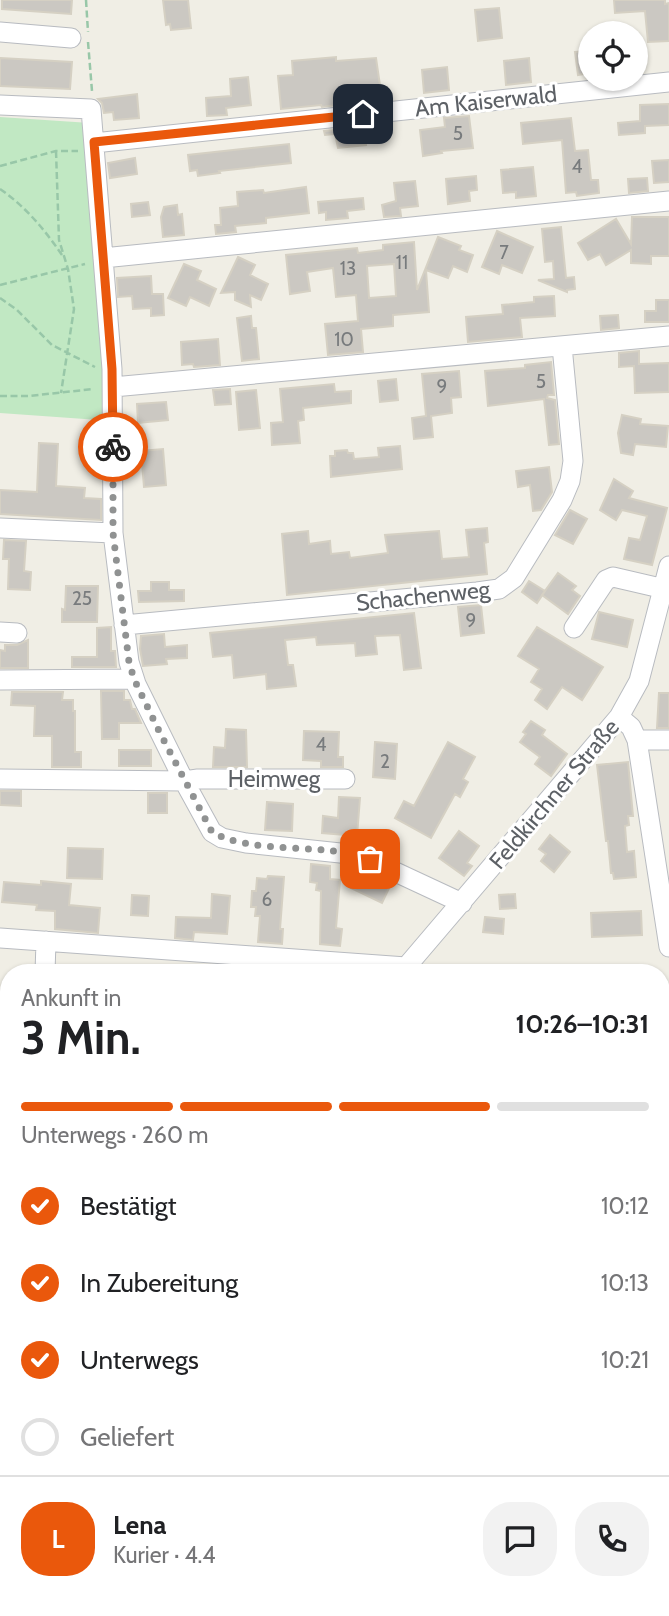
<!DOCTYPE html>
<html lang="de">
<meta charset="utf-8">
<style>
body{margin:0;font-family:Cabin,sans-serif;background:#f2f2f2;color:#202124;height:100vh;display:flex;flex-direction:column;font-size:26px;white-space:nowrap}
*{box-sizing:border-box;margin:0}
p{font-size:23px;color:#757577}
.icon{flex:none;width:38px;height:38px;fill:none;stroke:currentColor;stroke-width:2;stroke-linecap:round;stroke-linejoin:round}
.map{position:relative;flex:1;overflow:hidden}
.drawer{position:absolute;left:0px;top:964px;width:670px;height:653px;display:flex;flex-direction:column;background:#fff;border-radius:28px 28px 0 0;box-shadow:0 2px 5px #0004}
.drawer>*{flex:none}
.buttons{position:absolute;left:578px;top:21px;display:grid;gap:14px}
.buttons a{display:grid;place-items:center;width:70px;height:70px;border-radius:50%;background:#fff;box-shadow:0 2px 5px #0004;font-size:35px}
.pin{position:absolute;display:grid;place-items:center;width:60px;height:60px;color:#fff;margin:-30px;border-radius:14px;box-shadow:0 4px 10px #0006}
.courier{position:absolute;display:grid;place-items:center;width:70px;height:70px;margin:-35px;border:5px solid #ea580c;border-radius:50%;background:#fff;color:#222;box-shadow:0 2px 9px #0007}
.overview em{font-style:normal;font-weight:700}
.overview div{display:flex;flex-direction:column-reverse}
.overview{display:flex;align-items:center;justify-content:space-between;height:119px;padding:0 21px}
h1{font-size:46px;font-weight:700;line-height:52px}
.bar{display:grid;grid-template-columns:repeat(4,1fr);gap:10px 7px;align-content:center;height:84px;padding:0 21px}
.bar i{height:9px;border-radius:5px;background:#e0e0e0}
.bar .on{background:#ea580c}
.bar p{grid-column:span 4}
.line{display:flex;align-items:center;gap:18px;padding:0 21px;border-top:2px solid #e0e0e0}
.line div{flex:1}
.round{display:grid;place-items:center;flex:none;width:74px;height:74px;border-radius:28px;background:#f2f2f2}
ol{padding:0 21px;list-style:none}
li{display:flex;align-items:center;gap:21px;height:77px}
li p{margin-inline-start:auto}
li .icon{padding:7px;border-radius:50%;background:#ea580c;color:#fff;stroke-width:4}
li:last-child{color:#757577}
li i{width:38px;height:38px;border:4px solid #e0e0e0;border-radius:50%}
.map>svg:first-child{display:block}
.green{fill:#c1e8c3}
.building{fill:#cbc8c2;stroke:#d5d0c3;stroke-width:2;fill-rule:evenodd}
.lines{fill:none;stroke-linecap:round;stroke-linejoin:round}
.minor-casing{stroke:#b8bbc0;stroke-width:21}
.major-casing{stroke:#f7d157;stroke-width:26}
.path{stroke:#98c7a8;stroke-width:2.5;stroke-dasharray:7 3.5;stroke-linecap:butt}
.minor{stroke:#fff;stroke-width:19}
.major{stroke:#fff5ab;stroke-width:24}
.done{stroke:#909292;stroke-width:7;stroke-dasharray:0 12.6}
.route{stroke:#ea580c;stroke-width:9}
.labels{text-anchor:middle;stroke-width:6;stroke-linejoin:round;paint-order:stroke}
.number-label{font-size:19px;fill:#787b7d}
.street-label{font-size:23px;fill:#5d6166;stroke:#fff}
</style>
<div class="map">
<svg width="669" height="1616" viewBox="0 0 669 1616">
<rect width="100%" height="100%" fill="#f0eee5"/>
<path class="green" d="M0 117 90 123 113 421 0 413Z"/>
<path class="building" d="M2 0H72L71 14 2 9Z
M163 0H188L191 28 171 30 170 24 166 25Z
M614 0H665V4L669 3V41L648 42 645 11 615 13Z
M499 8 502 38 478 41 475 10Z
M590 51V73L578 75 575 52Z
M336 57V61L376 58 382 99 322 107 321 105 281 109 278 76 293 75 292 61Z
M0 58 72 62 70 89 0 86Z
M529 58 531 82 506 85 504 61Z
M447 67 449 90 424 93 422 70Z
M248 77 251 105 226 108 227 115 207 116 206 98 231 96 230 79Z
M137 94 139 118 114 120 113 112 104 113 102 103 98 99Z
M669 104V125L645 126V133L619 135 618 123 640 121V105Z
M469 116 473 148 441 151 442 153 423 156 420 130 445 127 444 118Z
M571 118 575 151 588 150 591 180H598L599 193 577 196 576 192 566 193 562 140 523 144 521 123Z
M364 128 366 145 338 148 335 134 325 135 324 131Z
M289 144 291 163 219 171 220 173 198 176 197 170 190 171 188 155Z
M135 158 137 174 110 178 108 163Z
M669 160V182L654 183 652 161Z
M533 167 536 196 516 198V192L503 193 501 170Z
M476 176 477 190 469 191 470 201 448 204 446 179Z
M647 178 648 191 629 193 628 179Z
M415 181 418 206 400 208 401 216 384 217 382 205 396 201 394 183Z
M306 187 309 213 266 218V223L235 226 236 232 216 234 215 225H221L220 208 238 206 237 192 263 190 264 193Z
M363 198 364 209 347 211 348 218 326 220V212L319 213 318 202Z
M148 202 150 215 132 217 131 204Z
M177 205 178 215 182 214 184 235 163 237 161 217 164 207Z
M632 217H669V256H651V264L631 263V250L606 265 600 254 588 260 578 243 616 219 631 244Z
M561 227 566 278 574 277 575 289 567 290V292L538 280 554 279 553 261 545 262 542 229Z
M497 231 533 247 522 273 502 265 499 274 482 267Z
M438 237 461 246 459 250 473 255 467 272 453 266 448 278 426 270 429 312 393 315V326L361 329 363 352 328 355 325 324 358 321 356 295 336 297 333 268 307 272 310 291 290 294 286 255 357 248 358 253 383 250V245L414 242 417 290ZM394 264 396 296 369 298 367 266Z
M238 257 255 265 250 275 268 284 261 300 250 295 251 307 235 300V292L221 293Z
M184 264 201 271 197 280 216 289 209 306 190 297 186 306 168 298Z
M151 276 152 294H163L164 315 151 316V308L133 309 132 296 118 297 117 278Z
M554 296 555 316 520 318 522 337 468 342 466 317 503 314 502 305 534 302V297Z
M656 300H669V322H645V311H656Z
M618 315 619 328 601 330 600 316Z
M251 316 252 328H256L259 359 242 361 237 318Z
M218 339 220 365 194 367 193 364 182 365 181 342Z
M639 351V364L669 363V392L635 393 634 366 619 367V353Z
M551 362 554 395H548L547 398 555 400 559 444 549 445 544 399 488 406 485 371 525 368V365Z
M459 371 461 397 451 398 452 413 431 416 433 437 414 439 412 418 426 416 422 374Z
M396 379 398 400 380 402 378 381Z
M334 384 335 392 351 391V403L303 408 304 420 298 421 300 443 272 445 271 423 283 422 280 389Z
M230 389 231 404 215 405 213 390Z
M256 390 260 428 239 430 236 392Z
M166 402 168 420 138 423 137 404Z
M622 415 641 419 640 424 668 426 666 447 635 444 633 455 621 453 618 433Z
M39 443 58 444 56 486 85 488 84 498 101 499V520L0 514V490L37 492Z
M400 446 402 469 331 477 330 456H335V451L347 450 348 453H353L354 459 379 457 378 448Z
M163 449 166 485 144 487 141 451Z
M549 467 552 492 541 510 533 511 530 485 518 487 516 471Z
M614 479 633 491 629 498 667 508 652 565 624 559 629 538 640 540 647 516 622 510 616 520 600 510Z
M570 510 587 519 573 544 555 535Z
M487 528 488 542 484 543 487 574 287 595 282 534 308 531 309 544 330 541 331 554 349 552 350 558 388 553 385 535 439 531 442 559 469 557 466 530Z
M4 540 26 541 24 571 31 572 30 590 8 589 9 559H3Z
M558 573 576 586 572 590 580 596 568 614 542 595Z
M529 581 545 591 537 603 522 592Z
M151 582H169V590H184V601L139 602 138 591H151Z
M66 586H98L97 622H62V609L65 610Z
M481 605 484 633 461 636 458 607Z
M599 612 633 620 627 647 592 639Z
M414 613 421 668 404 670 400 635 375 636 377 654 356 656 355 643 317 645 316 637 285 640 288 665H293L296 686 267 689 266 674 234 678 232 655 213 657 210 633Z
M111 627V651H115L116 667H72V657H97V628Z
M537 627 603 667 582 700 562 687 547 709 535 700 542 689 531 682 539 669 518 656Z
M164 634 165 647 187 645V658L166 659 167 664 143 666 140 649 141 636Z
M28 640V668H0V650L5 651V645H17Z
M101 691H124V700H130L132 709H135L141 723H119V739H102Z
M12 692H63L62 700H73V711H75V752H81V767H52V736H34L35 706 11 705Z
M659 693H669V728H657Z
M531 721 545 730 542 735 567 754 551 776 535 764 540 757 520 742 526 734 523 732Z
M226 729 246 730 247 767H213L214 747 225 748Z
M304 731 339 732 338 757H343V767H321V761L303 760Z
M375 742 397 744 395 779 373 777Z
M448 742 475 757 463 779 468 782 460 797 455 794 431 838 395 818 404 801 414 806Z
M119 750H151V766H119Z
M628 762 633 816H628L629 825 625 826 627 852 634 851 636 877 614 879 613 873H611L608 841H606L597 765Z
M0 791H21V806L0 805Z
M148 793H167V813H148Z
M339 797 360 798 357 836 322 833 323 816 338 818Z
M267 802 293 804 292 831 265 830Z
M459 831 479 846 467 863 472 866 464 876 439 858Z
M550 835 570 852 554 872 541 861 546 854 539 849Z
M68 848 103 849 102 879 67 878Z
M311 864 330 866V879L340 880 336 928 342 929 340 946 320 944 321 891 316 890 317 883 310 882Z
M360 869 391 884 382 903 351 888Z
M268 876 284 877 280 929H283L282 944 258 942 260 916H255L256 907H251L252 891H256L257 878 267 879Z
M41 881 71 884 69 905 100 908 98 933 55 929V911L36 910 37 905 2 902 4 882 41 885Z
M212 894 230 896 227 934 194 932 193 940 175 938 176 917 211 918Z
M515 894 516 908 500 909 499 895Z
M132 895 149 896 148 916 131 915Z
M641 911 642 935 592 937 591 913Z
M485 917 504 919 503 934 483 932Z"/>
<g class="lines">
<defs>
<path id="minor" d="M0 32 71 38
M0 105 91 109 112 369 113 533 129 662 136 684 184 781 198 779H345
M94 143 669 82
M103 258 669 201
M113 387 669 336
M0 528 113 533
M124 625 477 592 499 589 514 578 562 500 570 481 573 461 562 346
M574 628 606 580 613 577 669 590
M0 632 17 633
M0 680 134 679
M619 717 631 727 637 740 669 947
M637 740H669
M0 779 184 781 212 832 222 838 246 843 359 855 462 903
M0 938 406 967
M45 973 46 941
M401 973 619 717 639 681 669 566
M0 1365 9 1367
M0 1529 9 1512
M443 1616 445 1608"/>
<path id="major" d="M662 1544 669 1547"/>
</defs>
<use href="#minor" class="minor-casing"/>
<use href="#major" class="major-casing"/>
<path class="path" d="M86 0 88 32
M88 42 92 91
M56 151 59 240 68 269 74 309 61 393
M0 166 56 151H78
M0 189C25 206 45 230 62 255
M0 285 85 264
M0 298 17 310 52 345 95 367
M0 396H29L94 389"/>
<use href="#minor" class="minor"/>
<use href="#major" class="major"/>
</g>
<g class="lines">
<path class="done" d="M113 447V533L129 662 134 679 160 733 212 832C251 855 324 842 370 859"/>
<path class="route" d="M113 447 112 369 94 142 363 114"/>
</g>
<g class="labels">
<g class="number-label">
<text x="458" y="140">5</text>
<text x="577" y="173">4</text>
<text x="504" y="259">7</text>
<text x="402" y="269">11</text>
<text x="348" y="275">13</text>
<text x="344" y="346">10</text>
<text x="541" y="388">5</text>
<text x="442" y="393">9</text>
<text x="82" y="605">25</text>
<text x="471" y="627">9</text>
<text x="321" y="751">4</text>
<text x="385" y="768">2</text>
<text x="267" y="906">6</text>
</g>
<g class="street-label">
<text transform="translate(486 101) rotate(-6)" y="8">Am Kaiserwald</text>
<text transform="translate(423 596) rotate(-6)" y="8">Schachenweg</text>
<text x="274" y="787">Heimweg</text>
<text transform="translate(554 794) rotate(-50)" y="8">Feldkirchner Straße</text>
</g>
</g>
</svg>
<div class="buttons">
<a><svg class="icon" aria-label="locate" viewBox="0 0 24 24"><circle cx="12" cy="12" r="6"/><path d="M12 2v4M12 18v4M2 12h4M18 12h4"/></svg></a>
</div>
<div class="pin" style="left:370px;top:859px;background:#ea580c"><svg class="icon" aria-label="bag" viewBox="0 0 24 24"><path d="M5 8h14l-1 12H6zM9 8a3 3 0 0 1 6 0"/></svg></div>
<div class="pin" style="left:363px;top:114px;background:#1f2937"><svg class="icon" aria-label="home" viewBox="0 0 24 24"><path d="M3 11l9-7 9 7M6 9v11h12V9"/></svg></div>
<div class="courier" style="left:113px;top:447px"><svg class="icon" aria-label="bike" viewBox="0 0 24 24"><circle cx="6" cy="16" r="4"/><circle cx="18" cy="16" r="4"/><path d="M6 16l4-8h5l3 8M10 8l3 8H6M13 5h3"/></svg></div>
<section class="drawer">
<div class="overview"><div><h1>3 Min.</h1><p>Ankunft in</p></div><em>10:26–10:31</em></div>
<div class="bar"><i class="on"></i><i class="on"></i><i class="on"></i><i></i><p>Unterwegs · 260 m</p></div>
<ol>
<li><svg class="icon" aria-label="check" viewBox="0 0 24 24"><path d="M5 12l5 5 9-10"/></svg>Bestätigt<p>10:12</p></li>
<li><svg class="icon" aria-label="check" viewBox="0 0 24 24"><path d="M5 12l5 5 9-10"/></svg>In Zubereitung<p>10:13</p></li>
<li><svg class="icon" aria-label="check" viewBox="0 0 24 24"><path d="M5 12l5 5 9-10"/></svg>Unterwegs<p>10:21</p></li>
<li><i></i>Geliefert</li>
</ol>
<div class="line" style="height:126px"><b class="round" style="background:#ea580c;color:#fff">L</b><div><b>Lena</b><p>Kurier · 4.4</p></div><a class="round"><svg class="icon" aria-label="chat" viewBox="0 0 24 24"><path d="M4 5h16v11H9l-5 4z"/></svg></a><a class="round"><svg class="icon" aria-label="phone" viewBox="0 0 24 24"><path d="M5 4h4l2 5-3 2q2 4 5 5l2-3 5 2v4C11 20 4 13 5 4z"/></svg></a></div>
</section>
</div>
